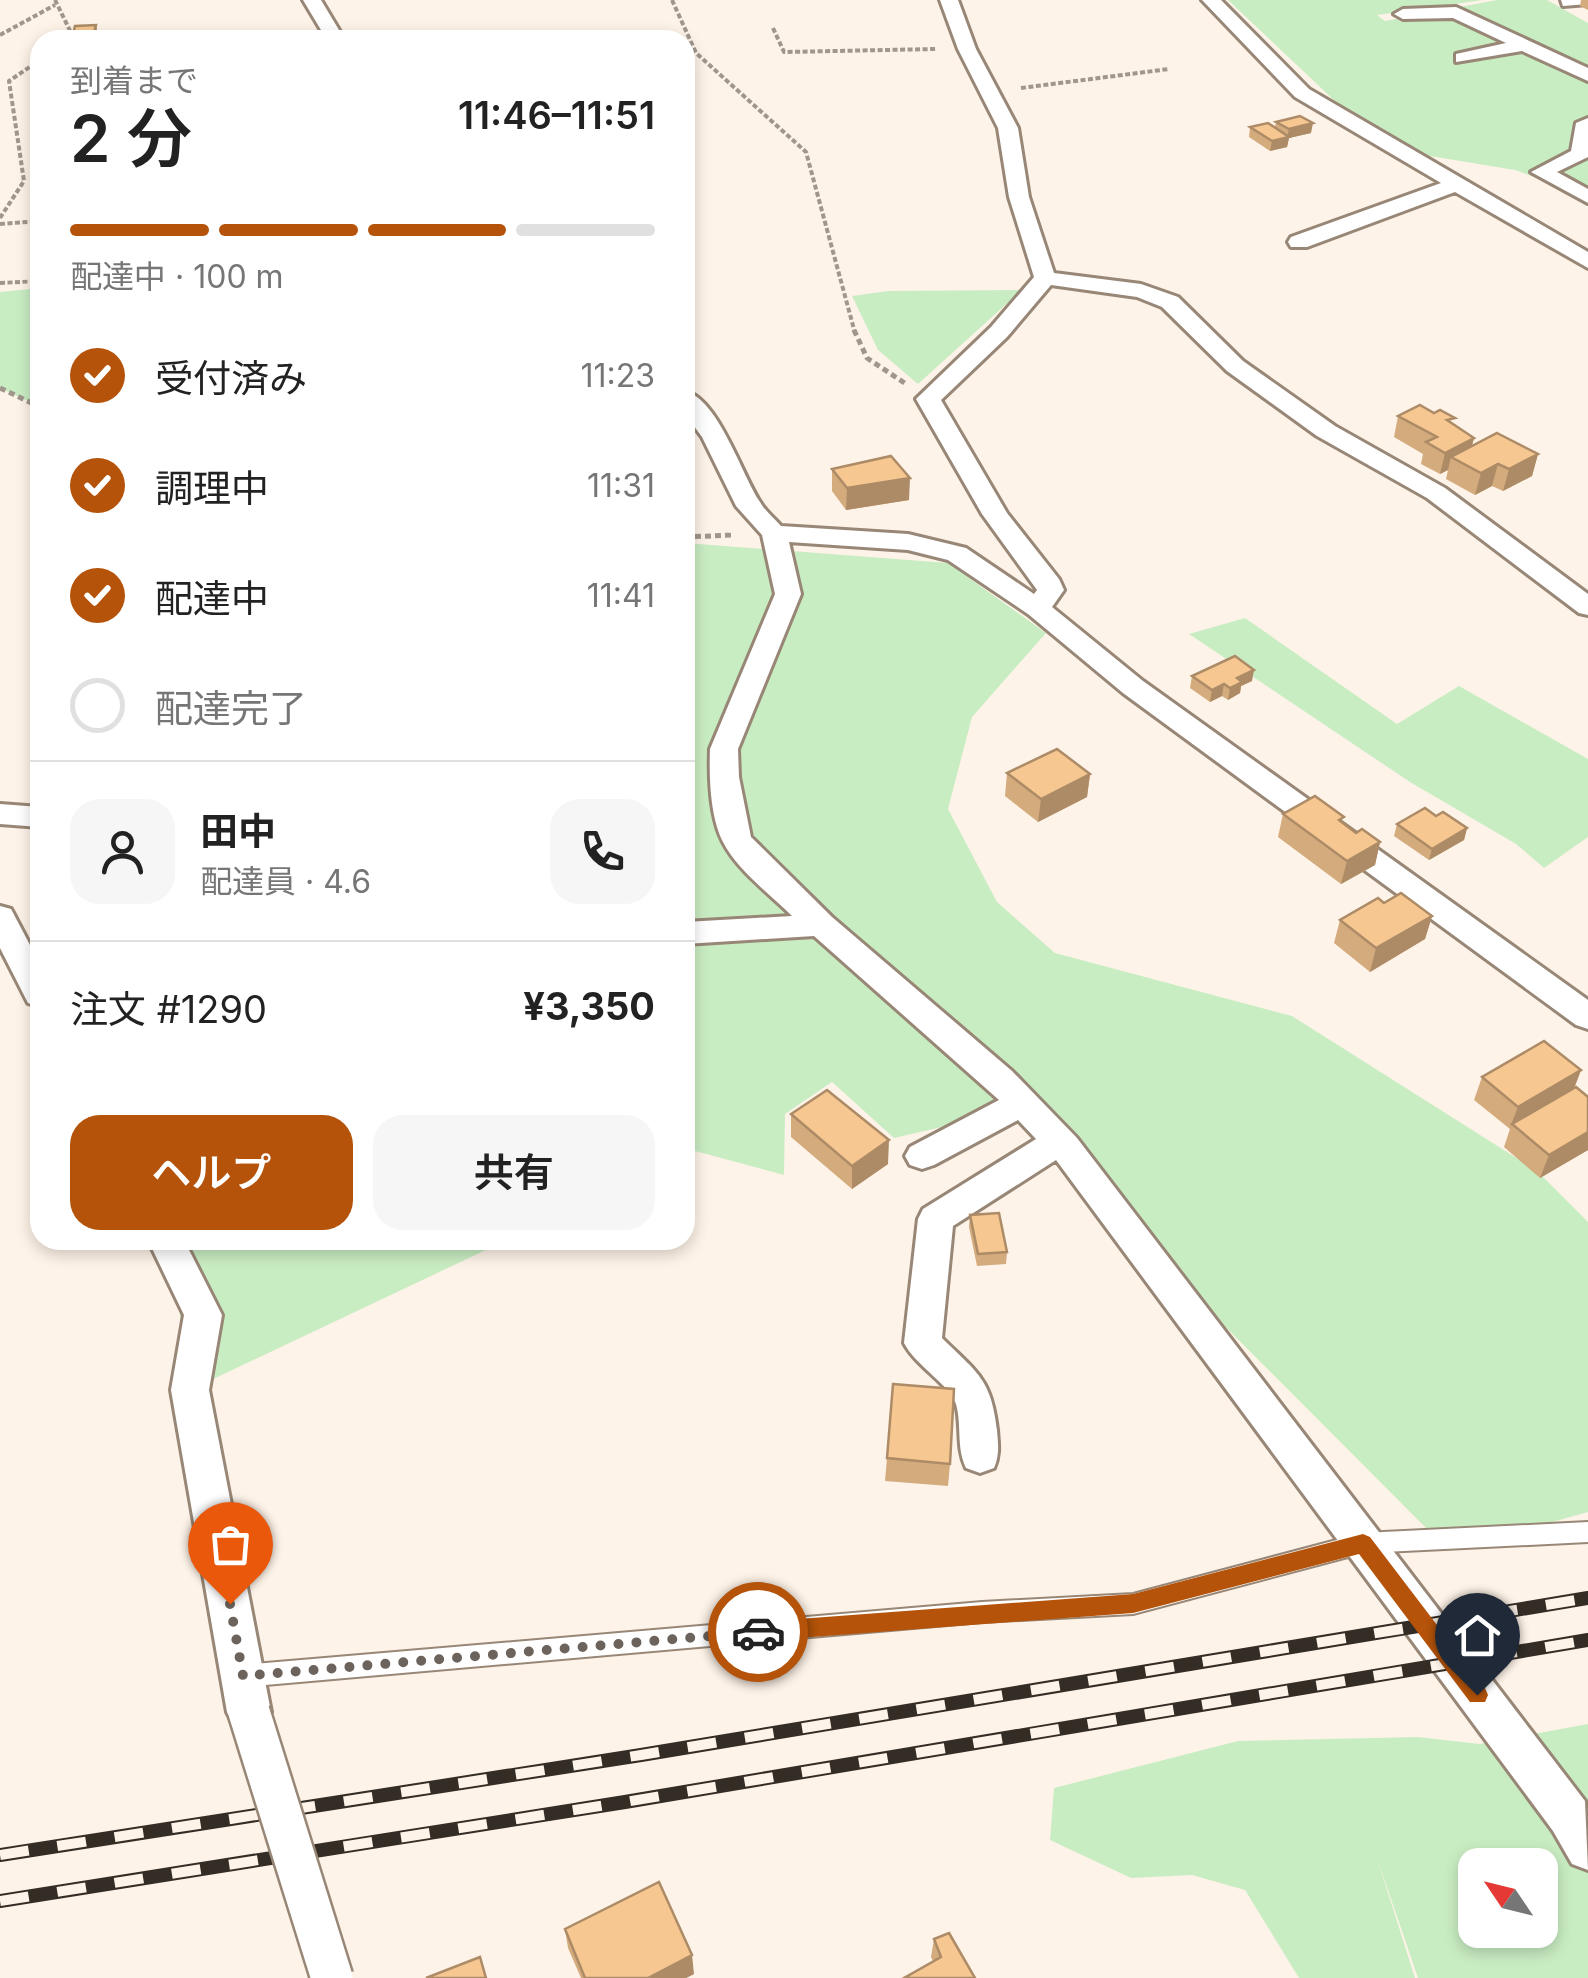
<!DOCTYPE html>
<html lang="ja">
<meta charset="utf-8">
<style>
body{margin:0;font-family:Inter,"Noto Sans JP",sans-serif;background:#f6f6f6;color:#222;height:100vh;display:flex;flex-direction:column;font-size:38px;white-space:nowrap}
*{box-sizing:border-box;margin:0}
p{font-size:32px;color:#767676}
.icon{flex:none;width:55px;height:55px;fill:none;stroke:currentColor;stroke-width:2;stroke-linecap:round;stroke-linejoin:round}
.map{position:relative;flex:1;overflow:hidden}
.drawer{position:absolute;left:30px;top:30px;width:665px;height:1220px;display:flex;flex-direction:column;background:#fff;border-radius:30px;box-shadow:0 5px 15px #0003}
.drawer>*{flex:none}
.needle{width:65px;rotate:305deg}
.fabs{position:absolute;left:1458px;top:1848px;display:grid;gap:20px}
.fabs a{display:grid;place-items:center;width:100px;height:100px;border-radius:20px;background:#fff;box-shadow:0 5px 15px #0003;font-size:50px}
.pin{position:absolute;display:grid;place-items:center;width:85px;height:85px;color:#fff;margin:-102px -42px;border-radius:50% 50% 50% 0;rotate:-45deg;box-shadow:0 0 10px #0007}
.pin .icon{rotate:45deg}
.courier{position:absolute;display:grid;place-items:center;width:100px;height:100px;margin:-50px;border:8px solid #b45309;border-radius:50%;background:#fff;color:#222;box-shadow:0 2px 12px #0007}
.overview em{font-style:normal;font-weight:600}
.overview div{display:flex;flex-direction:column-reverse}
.overview{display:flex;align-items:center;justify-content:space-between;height:170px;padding:0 40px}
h1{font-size:65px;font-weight:600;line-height:75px}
.bar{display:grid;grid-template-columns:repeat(4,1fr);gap:15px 10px;align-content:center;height:120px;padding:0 40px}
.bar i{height:12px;border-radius:8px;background:#e0e0e0}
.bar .current{background:#b45309}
.bar p{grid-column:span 4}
.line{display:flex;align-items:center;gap:25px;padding:0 40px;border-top:2px solid #e0e0e0}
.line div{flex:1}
.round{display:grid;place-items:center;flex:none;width:105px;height:105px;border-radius:30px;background:#f6f6f6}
ol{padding:0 40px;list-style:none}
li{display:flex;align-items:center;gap:30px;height:110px}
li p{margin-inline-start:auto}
li .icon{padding:10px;border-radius:50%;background:#b45309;color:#fff;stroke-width:4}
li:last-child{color:#767676}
li i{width:55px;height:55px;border:5px solid #e0e0e0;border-radius:50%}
.button{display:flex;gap:20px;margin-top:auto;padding:20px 40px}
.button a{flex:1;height:115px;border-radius:30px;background:#b45309;color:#fff;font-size:40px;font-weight:600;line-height:115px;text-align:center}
.button a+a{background:#f6f6f6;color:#222}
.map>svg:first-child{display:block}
.green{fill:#c9edc3;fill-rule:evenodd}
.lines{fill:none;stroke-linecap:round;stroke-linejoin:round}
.service-casing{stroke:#988776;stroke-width:4}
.minor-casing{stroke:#988776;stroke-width:6}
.path-far1{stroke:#9f968c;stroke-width:4;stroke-dasharray:5 2.5;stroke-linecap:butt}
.path{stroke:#9f968c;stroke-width:5;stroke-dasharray:6 4;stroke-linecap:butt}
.service{fill:#fff;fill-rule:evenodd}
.minor{fill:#fff;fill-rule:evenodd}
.rail-casing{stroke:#342d26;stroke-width:14}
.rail{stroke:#fef3e8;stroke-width:10;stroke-dasharray:29;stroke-linecap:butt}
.minor-bridge-casing{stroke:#988776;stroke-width:46;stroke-linecap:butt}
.minor-bridge{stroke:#fff;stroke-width:41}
.wall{fill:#d4ab7d}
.shaded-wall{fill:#ac8b66}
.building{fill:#f6c791;stroke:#ac8b66;stroke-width:2.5}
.route{fill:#b45309}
.done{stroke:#6c645c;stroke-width:10;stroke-dasharray:0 18}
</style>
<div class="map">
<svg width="1588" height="1978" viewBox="0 0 1588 1978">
<rect width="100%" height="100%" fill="#fef3e8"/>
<path class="green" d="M1228 0H1483L1377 15 1385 21 1497 0H1547L1588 23V197L1515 170 1424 155 1356 121Z
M40 288V407L0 388V292Z
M1022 290 918 384 878 350 852 296 888 291Z
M685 543 948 563 1046 633 972 717 948 809 997 902 1055 953 1292 1016 1537 1171 1588 1222V1512L1449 1551 1119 1220 1042 1123 1003 1113 894 1138 832 1082 785 1114 784 1175 695 1151 685 1155Z
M1245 618 1397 724 1459 686 1588 759V837L1544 868 1516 844 1410 782 1189 634Z
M187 1240H507L190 1390 171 1250Z
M1588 1724V1836L1569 1816 1554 1815 1588 1866V1978H1418L1377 1858 1415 1978H1299L1245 1890 1192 1875 1131 1878 1050 1840 1054 1788 1238 1741 1418 1737 1480 1744ZM1475 1865H1540V1930H1475Z"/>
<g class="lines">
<defs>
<path id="service" d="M1588 1522V1542L1363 1553 1133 1614 982 1622 243 1687 235 1684 232 1676 235 1668 243 1665 982 1602 1133 1594 1363 1533Z"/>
<path id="minor" d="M303 0H321L345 40H327Z
M940 0H958L976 49 1018 128 1029 197 1054 273 1141 284 1178 297 1243 361 1335 426 1445 488 1588 594V615L1579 613 1427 498 1317 436 1227 371 1162 307 1137 297 1051 285 1007 337 941 400 1007 513 1059 579 1064 590 1052 607 1143 681 1588 1000V1029L1576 1025 1123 693 1028 614 948 560 908 550 789 542 801 594 738 749 739 777 751 837 832 917 1012 1071 1077 1138 1585 1801 1588 1870 1572 1864 1553 1831 1056 1160 953 1226 942 1338C977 1373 991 1378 997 1430 998 1444 1000 1454 994 1468L980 1473 966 1468C956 1447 962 1426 956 1404 950 1385 915 1365 904 1343L918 1219 923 1209 1036 1139 1018 1120 934 1165 922 1169 910 1165 905 1156 910 1147 999 1100 814 936 685 944V922L792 916C770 894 737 870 723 842 710 817 709 777 710 749L775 594 762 535 736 506 702 437 685 414V391C718 399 742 475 760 502 765 511 774 518 781 526L908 534 966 548 1034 594 1037 590 982 514 916 399 991 327 1034 277 1009 197 998 128 958 49Z
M1202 0H1221L1309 89 1588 252V268L1455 192 1307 247H1291L1288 242 1291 237 1441 183 1295 97Z
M1561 0H1588V4L1563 6Z
M1456 7 1588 68V81L1522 51 1456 62V54L1506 43 1453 18 1403 19 1394 14 1403 9Z
M1588 118V157L1557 172 1588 189V203L1531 172 1571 151 1576 123Z
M0 804 40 807V827L0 824Z
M0 906 11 909 40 964V1007L28 1003 0 948Z
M148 1240H184L222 1315 209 1390 271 1712 264 1726 249 1732 234 1726 227 1712 171 1390 184 1315Z"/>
</defs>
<use href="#service" class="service-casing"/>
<use href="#minor" class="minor-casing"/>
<path class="path-far1" d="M55 0 73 37 69 40
M672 0 696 53 806 152 855 333
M773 28 784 52 936 49
M0 35 55 5
M1021 88 1169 69
M0 218 24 181 9 81 40 60
M0 224 40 221
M0 283 40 281"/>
<path class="path" d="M854 330 867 358 906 384
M0 388 40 407
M685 537 734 535"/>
<use href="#service" class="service"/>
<use href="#minor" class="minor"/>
<defs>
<path id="rail" d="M0 1855 641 1755 1588 1598
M0 1901 625 1802 1588 1640"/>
</defs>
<use href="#rail" class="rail-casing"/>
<use href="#rail" class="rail"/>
<defs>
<path id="minor-bridge" d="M249 1712 332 1978"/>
</defs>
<use href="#minor-bridge" class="minor-bridge-casing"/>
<use href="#minor-bridge" class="minor-bridge"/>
</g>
<path class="wall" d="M1581 0H1588V10L1580 6Z
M1276 122 1311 133 1289 138 1287 147 1270 151 1249 137 1250 127H1275Z
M1398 416 1453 424 1474 438 1472 446 1538 454 1532 476 1503 491 1492 486 1475 495 1446 479 1448 470 1440 474 1421 464 1423 454 1394 437Z
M832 469 909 500 846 510 832 491Z
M1192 676 1252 681 1241 686 1240 693 1228 700 1222 696 1210 702 1190 688Z
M1007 773 1090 774 1087 797 1038 822 1005 796Z
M1283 814 1342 823 1356 833 1380 842 1375 865 1341 884 1278 837Z
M1436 816 1467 828 1464 840 1429 860 1394 836 1397 824Z
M1384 903 1432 916 1425 939 1370 972 1334 943 1340 920Z
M1581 1070 1574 1088 1588 1097V1150L1540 1178 1504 1147 1510 1129 1474 1100 1482 1077Z
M791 1114 888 1164 852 1189 791 1137Z
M970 1215 1007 1252 1006 1264 977 1266 969 1227Z
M887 1458 950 1464 948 1486 885 1481Z
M565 1929 694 1974 686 1978H581L568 1948Z
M934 1939 975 1978 933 1961 931 1957Z"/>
<path class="shaded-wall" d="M96 25 99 40H92Z
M1313 123 1311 133 1289 138 1287 147 1270 151 1272 141 1287 137 1289 129Z
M1474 438 1468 460 1451 457 1448 470 1440 474 1445 453Z
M1538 454 1532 476 1503 491 1509 469Z
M1498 464 1492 486 1475 495 1481 473Z
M910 478 909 500 846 510 847 488Z
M1254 670 1252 681 1241 686 1240 693 1228 700 1230 688 1237 678Z
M1224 684 1222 696 1210 702 1212 690Z
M1090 774 1087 797 1038 822 1041 799Z
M1467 828 1464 840 1429 860 1432 849Z
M1380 842 1375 865 1341 884 1347 861Z
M1432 916 1425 939 1370 972 1376 948Z
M1581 1070 1572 1094 1512 1124 1509 1130 1518 1107Z
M1588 1132V1150L1540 1178 1549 1155Z
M889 1140 888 1164 852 1189V1166Z
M692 1955 694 1974 686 1978H648Z"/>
<path class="building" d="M96 25 92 40H55L57 34H73L75 26Z
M1300 116 1313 123 1289 129 1276 122Z
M1268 123 1289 137 1272 141 1250 127Z
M1420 405 1434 413 1440 410 1455 418 1447 420 1474 438 1445 453 1426 442 1437 437 1398 416Z
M1497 433 1538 454 1509 469 1498 464 1481 473 1451 457Z
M891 456 910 478 847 488 832 469Z
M1235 656 1254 670 1237 678 1242 682 1230 688 1224 684 1212 690 1192 676Z
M1057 749 1090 774 1041 799 1007 773Z
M1315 796 1344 817 1339 820 1356 833 1362 829 1380 842 1347 861 1283 814Z
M1425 808 1436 816 1443 812 1467 828 1432 849 1397 824Z
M1401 893 1432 916 1376 948 1340 920 1378 898 1384 903Z
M1544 1041 1581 1070 1518 1107 1482 1077Z
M1576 1087 1588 1097V1132L1549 1155 1512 1124Z
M827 1090 889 1140 852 1166 791 1114Z
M999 1213 1007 1252 978 1254 970 1215Z
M893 1384 954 1389 950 1464 887 1458Z
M659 1882 692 1955 648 1978H585L565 1929Z
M949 1933 975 1978H904L941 1957 934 1939Z
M480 1957 486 1978H426Z"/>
<path class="route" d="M1363 1534 1370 1537 1485 1688 1488 1695 1485 1702H1470L1359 1554 1133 1613 758 1641 748 1632 758 1622 1133 1594Z"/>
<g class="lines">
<path class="done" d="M230 1604 243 1676 758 1632"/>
</g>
</svg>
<div class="fabs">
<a><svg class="needle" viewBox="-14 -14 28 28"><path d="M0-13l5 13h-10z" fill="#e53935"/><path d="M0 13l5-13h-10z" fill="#767676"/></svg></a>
</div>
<div class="pin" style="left:230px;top:1604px;background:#ea580c"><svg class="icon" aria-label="bag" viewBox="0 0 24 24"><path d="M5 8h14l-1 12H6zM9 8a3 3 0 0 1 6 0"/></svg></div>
<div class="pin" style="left:1477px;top:1695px;background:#1f2937"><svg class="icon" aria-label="home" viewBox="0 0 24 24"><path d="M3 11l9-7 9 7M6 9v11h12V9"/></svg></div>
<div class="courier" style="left:758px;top:1632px"><svg class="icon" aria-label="car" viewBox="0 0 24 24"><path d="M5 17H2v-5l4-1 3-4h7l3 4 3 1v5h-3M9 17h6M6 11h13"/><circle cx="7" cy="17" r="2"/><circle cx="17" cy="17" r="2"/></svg></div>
<section class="drawer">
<div class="overview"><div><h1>2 分</h1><p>到着まで</p></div><em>11:46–11:51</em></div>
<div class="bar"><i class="current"></i><i class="current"></i><i class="current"></i><i></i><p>配達中 · 100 m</p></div>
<ol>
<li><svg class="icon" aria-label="check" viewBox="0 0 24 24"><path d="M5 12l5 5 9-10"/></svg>受付済み<p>11:23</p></li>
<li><svg class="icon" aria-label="check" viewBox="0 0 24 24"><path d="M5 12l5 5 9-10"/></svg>調理中<p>11:31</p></li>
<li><svg class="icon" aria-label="check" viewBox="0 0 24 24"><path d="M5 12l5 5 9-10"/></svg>配達中<p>11:41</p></li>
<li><i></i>配達完了</li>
</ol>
<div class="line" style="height:180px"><a class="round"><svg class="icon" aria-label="person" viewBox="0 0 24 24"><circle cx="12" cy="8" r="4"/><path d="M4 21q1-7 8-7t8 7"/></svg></a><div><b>田中</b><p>配達員 · 4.6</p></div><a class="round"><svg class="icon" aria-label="phone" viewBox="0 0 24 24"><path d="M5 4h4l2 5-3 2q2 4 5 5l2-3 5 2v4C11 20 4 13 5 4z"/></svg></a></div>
<div class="line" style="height:130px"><div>注文 #1290</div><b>¥3,350</b></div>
<div class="button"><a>ヘルプ</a><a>共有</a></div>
</section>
</div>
